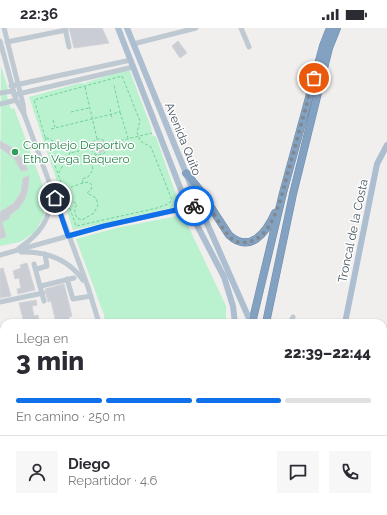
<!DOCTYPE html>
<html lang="es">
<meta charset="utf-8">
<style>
body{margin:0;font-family:Raleway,sans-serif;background:#f7f7f7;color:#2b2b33;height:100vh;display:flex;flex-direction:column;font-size:15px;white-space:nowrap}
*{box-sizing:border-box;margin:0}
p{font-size:13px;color:#7c7c81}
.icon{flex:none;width:22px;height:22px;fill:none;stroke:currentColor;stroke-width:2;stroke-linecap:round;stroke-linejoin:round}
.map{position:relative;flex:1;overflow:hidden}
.drawer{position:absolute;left:0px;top:291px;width:387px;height:196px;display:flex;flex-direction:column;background:#fff;border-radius:12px 12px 0 0;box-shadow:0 1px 3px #0004}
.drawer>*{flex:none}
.pin{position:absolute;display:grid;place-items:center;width:34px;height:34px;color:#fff;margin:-17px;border:2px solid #fff;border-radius:50%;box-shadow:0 1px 4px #0007}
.courier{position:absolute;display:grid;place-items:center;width:40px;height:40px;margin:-20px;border:3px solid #0f70ea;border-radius:50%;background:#fff;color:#222;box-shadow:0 1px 5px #0007}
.headline em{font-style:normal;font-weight:800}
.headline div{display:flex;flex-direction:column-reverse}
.headline{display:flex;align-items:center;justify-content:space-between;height:68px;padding:0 16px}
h1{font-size:26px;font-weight:800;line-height:30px}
.bar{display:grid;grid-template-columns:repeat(4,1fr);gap:6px 4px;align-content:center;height:48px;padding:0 16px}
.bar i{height:5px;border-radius:3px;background:#e1e1e2}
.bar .current{background:#0f70ea}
.bar p{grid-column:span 4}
.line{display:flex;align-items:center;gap:10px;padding:0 16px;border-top:1px solid #e1e1e2}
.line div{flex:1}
.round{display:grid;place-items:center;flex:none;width:42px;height:42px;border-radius:0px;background:#f7f7f7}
.status{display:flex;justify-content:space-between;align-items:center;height:28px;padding:0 20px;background:#fff;direction:ltr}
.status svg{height:11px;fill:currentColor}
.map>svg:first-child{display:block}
.green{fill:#baf1cf}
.building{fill:#cacdd3;stroke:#d2d4da}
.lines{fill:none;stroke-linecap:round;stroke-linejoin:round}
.highway-casing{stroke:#6e8cac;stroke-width:8}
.path{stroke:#70d1a0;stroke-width:1;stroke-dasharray:3 2;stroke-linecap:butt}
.minor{stroke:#bec9d1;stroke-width:5}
.major{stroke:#acbecf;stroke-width:6}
.highway{stroke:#83a1c0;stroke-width:7}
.done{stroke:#818990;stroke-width:4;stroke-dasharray:0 7.2}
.route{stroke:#0f70ea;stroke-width:5}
.leisure-dot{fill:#2e9e5b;stroke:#fff;stroke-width:1.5}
.labels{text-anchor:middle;stroke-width:3;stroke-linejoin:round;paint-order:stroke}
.street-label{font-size:12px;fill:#45525d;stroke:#fff}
.leisure-label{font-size:12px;fill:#27864d;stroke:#fff;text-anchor:start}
</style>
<div class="status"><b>22:36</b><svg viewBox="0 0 49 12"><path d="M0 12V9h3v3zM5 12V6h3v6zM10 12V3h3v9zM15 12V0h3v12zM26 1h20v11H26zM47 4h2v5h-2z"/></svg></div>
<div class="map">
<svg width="387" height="487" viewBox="0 0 387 487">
<rect width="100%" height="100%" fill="#f1eeee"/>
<path class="green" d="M1 38 8 61 5 62 11 81 14 80 46 166 44 188 35 204 20 214 0 218Z
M129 41 151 99 152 107 156 109 180 178 73 202 29 69 80 55 86 56 87 54Z
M183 187 226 278V295H105L104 287 76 211 116 200Z"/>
<path class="building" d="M69 0H102L109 15 74 20Z
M178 13 187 25 180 30 172 18Z
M93 119a6 6 0 1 1 12 0a6 6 0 1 1-12 0Z
M0 113 11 119 19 126 28 142 21 143 14 130 0 120Z
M29 148 28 161 25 171 19 180 9 188 10 190 2 194 6 209 0 211V184L14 175 21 164 23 150Z
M27 235 35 262 18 266 17 261 21 260 19 250 15 251 13 243 21 240 20 237Z
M3 240 11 268 0 270V241Z
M64 256 72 288 69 289 70 295H56L51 273 48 274 45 261Z
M36 272 37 277 32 278 34 288 38 287 39 295H24L19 275Z"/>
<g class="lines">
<defs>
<path id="highway" d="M186 145 199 161 229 207C250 226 266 205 275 185
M199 177 207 174
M252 295 283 165 323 18 330 0
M266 295 293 166 329 20 337 0
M211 487 212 483
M218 487V483"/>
</defs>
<use href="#highway" class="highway-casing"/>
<path class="path" d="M85 59 97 111
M110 81 112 91
M71 84 89 80
M120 84 128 110
M53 92 55 99
M51 101 120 84 114 57
M45 109 34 72 122 48 140 93 137 104 140 113 151 119 172 172 168 176 157 180 76 198 58 146
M91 119a8 8 0 1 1 16 0a8 8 0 1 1-16 0Z
M106 116 152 105
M70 125 58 146 45 109 64 119 70 125 91 120
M83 155 71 159 69 164 70 172 77 176C74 182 74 184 77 190L82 192 94 185 98 177 96 170 87 165 91 162 92 157 89 154 83 155 82 151 88 149 93 142 91 132 97 126"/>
<path class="minor" d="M4 0 23 76 24 85
M65 0 69 19
M241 0 249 19
M0 13 16 72 24 86 88 259 99 295
M7 14 66 2
M133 16 196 0
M11 58 131 32
M0 65 13 63
M14 67 133 39
M0 76 16 72
M18 221C39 207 52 191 51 164
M21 224C46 223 68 231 83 252
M0 227 104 198 199 177
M34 236 44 273
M37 241 47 238 45 226
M67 251 73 271 91 268
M41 258 74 250
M0 274 43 265
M290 295 293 289
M383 394 387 393
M383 440 387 434
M86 483 89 487
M368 483 378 487
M383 483 387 477
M37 485 51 483
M98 487 100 483
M144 487V483
M196 487V483"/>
<path class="major" d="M118 0 188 180 224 249 233 278 235 295
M127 0 199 177 251 295
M345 295 377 136 387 117
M267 487 269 483"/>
<use href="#highway" class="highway"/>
</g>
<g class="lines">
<path class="done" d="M194 178 207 174C213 183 225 208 235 213 247 218 260 211 267 201 278 185 283 163 288 144 297 113 305 81 314 50"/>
<path class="route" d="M55 170 68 208 104 198 194 178"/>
</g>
<circle class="leisure-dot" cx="15" cy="124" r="4"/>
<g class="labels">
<g class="street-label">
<text transform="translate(183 111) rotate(68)" y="4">Avenida Quito</text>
<text transform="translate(353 203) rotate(-78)" y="4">Troncal de la Costa</text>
</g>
<g class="leisure-label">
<text x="23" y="121">Complejo Deportivo<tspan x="23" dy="14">Etho Vega Baquero</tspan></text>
</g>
</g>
</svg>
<div class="pin" style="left:314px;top:50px;background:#ea580c"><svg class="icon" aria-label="bag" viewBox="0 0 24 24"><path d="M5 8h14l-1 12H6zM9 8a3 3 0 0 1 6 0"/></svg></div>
<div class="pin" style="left:55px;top:170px;background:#1f2937"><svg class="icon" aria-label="home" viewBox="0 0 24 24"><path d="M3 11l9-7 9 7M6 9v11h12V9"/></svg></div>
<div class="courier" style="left:194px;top:178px"><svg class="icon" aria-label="bike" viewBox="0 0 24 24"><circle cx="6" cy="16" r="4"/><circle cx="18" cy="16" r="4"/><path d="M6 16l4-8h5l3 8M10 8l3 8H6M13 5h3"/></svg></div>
<section class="drawer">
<div class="headline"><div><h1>3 min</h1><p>Llega en</p></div><em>22:39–22:44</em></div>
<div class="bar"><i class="current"></i><i class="current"></i><i class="current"></i><i></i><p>En camino · 250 m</p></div>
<div class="line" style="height:72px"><a class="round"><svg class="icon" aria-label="person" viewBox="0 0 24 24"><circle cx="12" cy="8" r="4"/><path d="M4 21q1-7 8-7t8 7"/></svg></a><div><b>Diego</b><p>Repartidor · 4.6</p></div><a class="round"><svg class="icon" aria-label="chat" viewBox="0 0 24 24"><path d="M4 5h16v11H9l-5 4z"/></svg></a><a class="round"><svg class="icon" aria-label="phone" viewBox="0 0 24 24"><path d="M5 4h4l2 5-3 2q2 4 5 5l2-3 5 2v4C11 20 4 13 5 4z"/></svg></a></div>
</section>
</div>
